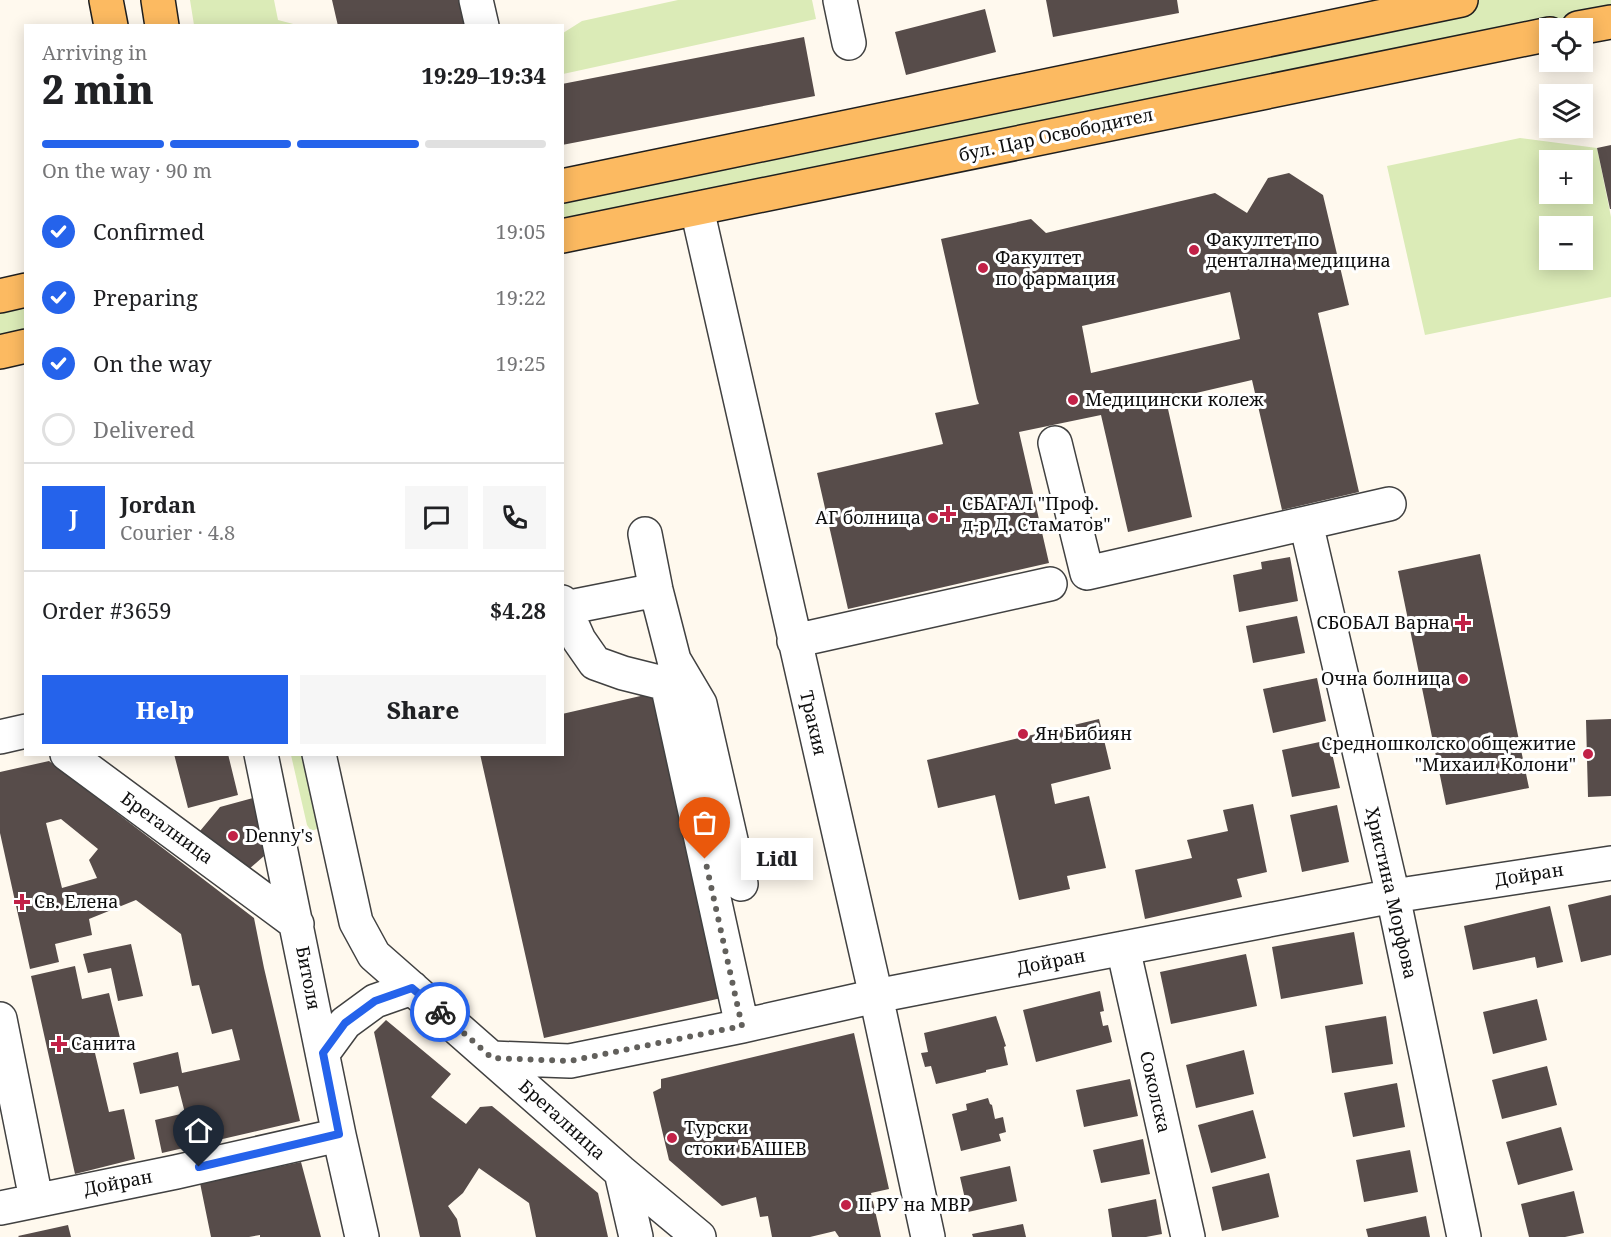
<!DOCTYPE html>
<meta charset="utf-8">
<style>
body{margin:0;font-family:"Noto Serif",serif;background:#f6f6f6;color:#202124;height:100vh;display:flex;flex-direction:column;font-size:22px;white-space:nowrap}
*{box-sizing:border-box;margin:0}
p{font-size:20px;color:#757577}
.icon{flex:none;width:33px;height:33px;fill:none;stroke:currentColor;stroke-width:2;stroke-linecap:round;stroke-linejoin:round}
.map{position:relative;flex:1;overflow:hidden}
.sheet{position:absolute;left:24px;top:24px;width:540px;height:732px;display:flex;flex-direction:column;background:#fff;border-radius:0px;box-shadow:0 3px 15px #0003}
.sheet>*{flex:none}
.tools{position:absolute;left:1539px;top:18px;display:grid;gap:12px}
.tools a{display:grid;place-items:center;width:54px;height:54px;border-radius:0px;background:#fff;box-shadow:0 3px 15px #0003;font-size:30px}
.pin{position:absolute;display:grid;place-items:center;width:51px;height:51px;color:#fff;margin:-62px -26px;border-radius:50% 50% 50% 0;rotate:-45deg;box-shadow:0 0 6px #0007}
.pin .icon{rotate:45deg}
.courier{position:absolute;display:grid;place-items:center;width:60px;height:60px;margin:-30px;border:4px solid #2563eb;border-radius:50%;background:#fff;color:#222;box-shadow:0 2px 8px #0007}
.bubble{position:absolute;height:42px;border-radius:0px;background:#fff;box-shadow:0 3px 15px #0003;font-size:20px;font-weight:800;line-height:42px;text-align:center}
.headline em{font-style:normal;font-weight:800}
.headline div{display:flex;flex-direction:column-reverse}
.headline{display:flex;align-items:center;justify-content:space-between;height:102px;padding:0 18px}
h1{font-size:39px;font-weight:800;line-height:45px}
.bar{display:grid;grid-template-columns:repeat(4,1fr);gap:9px 6px;align-content:center;height:72px;padding:0 18px}
.bar i{height:8px;border-radius:4px;background:#e0e0e0}
.bar .on{background:#2563eb}
.bar p{grid-column:span 4}
.line{display:flex;align-items:center;gap:15px;padding:0 18px;border-top:2px solid #e0e0e0}
.line div{flex:1}
.round{display:grid;place-items:center;flex:none;width:63px;height:63px;border-radius:0px;background:#f6f6f6}
ol{padding:0 18px;list-style:none}
li{display:flex;align-items:center;gap:18px;height:66px}
li p{margin-inline-start:auto}
li .icon{padding:6px;border-radius:50%;background:#2563eb;color:#fff;stroke-width:4}
li:last-child{color:#757577}
li i{width:33px;height:33px;border:3px solid #e0e0e0;border-radius:50%}
.primary-button{display:flex;gap:12px;margin-top:auto;padding:12px 18px}
.primary-button a{flex:1;height:69px;border-radius:0px;background:#2563eb;color:#fff;font-size:24px;font-weight:800;line-height:69px;text-align:center}
.primary-button a+a{background:#f6f6f6;color:#202124}
.map>svg:first-child{display:block}
.green{fill:#dbebb7;fill-rule:evenodd}
.building{fill:#574c4a;fill-rule:evenodd}
.lines{fill:none;stroke-linecap:round;stroke-linejoin:round}
.minor-casing{stroke:#414141;stroke-width:36}
.major-casing{stroke:#1f1f1f;stroke-width:36}
.minor{stroke:#fff;stroke-width:33}
.major{stroke:#fcba61;stroke-width:33}
.done{stroke:#62605c;stroke-width:6;stroke-dasharray:0 10.8}
.route{stroke:#2563eb;stroke-width:8}
.poi-dot{fill:#c22147;stroke:#fff;stroke-width:2}
.labels{text-anchor:middle;stroke-width:6;stroke-linejoin:round;paint-order:stroke}
.street-label{font-size:18px;fill:#0e0e0e;stroke:#fff}
.poi-label{font-size:18px;fill:#0e0e0e;stroke:#fff;text-anchor:start}
</style>
<div class="map">
<svg width="1611" height="1237" viewBox="0 0 1611 1237">
<rect width="100%" height="100%" fill="#fff9ee"/>
<path class="green" d="M190 0H274L278 20 297 25H194Z
M678 0H812L816 19 563 74V33L582 21Z
M1461 0H1611V22L563 236V186Z
M1520 138 1597 148 1611 217V297L1425 335 1387 166ZM1550 160H1582V194H1550ZM1550 226H1582V260H1550Z
M25 292V346L0 352V297Z
M291 755H306L320 822 317 829 311 831 307 825Z"/>
<path class="building" d="M332 0H462L468 26H338Z
M1046 0H1177L1179 13 1053 37Z
M985 9 996 52 906 75 895 32Z
M804 37 815 96 562 145V84Z
M1611 145V209H1610L1597 148Z
M1289 173 1323 195 1349 305 1318 313 1359 492 1282 510 1252 380 1166 400 1192 517 1128 532 1101 415 1019 432 1049 563 848 609 817 473 943 444 935 413 979 404 977 399 941 239 1031 219 1046 233 1215 193 1247 213 1268 178ZM1230 292 1240 339 1091 373 1082 326Z
M1480 554 1529 788 1446 805 1398 571Z
M1290 557 1298 601 1239 612 1233 575 1262 569 1261 562Z
M1297 616 1305 653 1253 663 1246 626Z
M1317 678 1326 721 1273 733 1263 689Z
M658 692 726 997 544 1038 480 754H562V714Z
M1099 719 1111 769 1051 784 1055 804 1089 796 1106 868 1067 876 1070 889 1019 900 995 795 938 808 927 760Z
M1611 719V796L1588 797 1586 720Z
M1329 740 1340 788 1292 797 1282 750Z
M174 754H228L238 795 188 808Z
M49 761 254 918 264 968 300 1121 162 1153 155 1120 185 1113 178 1086 140 1094 133 1063 178 1052 182 1073 240 1060 232 1029 212 1034 199 985 192 986 181 934 136 900 89 919 92 935 55 944 59 962 30 969 0 833V772ZM61 819 98 849 89 860 97 878 62 888 46 823Z
M253 798 264 856 249 869 200 831 220 807Z
M1253 804 1267 872 1237 879 1242 897 1145 919 1135 870 1192 858 1187 840 1228 831 1223 810Z
M1337 805 1349 862 1302 872 1290 815Z
M1611 895V955L1581 962 1568 905Z
M1550 906 1563 962 1537 968 1535 957 1473 970 1464 926Z
M1354 932 1363 984 1281 999 1272 947Z
M131 944 143 996 118 1001 111 968 88 973 83 954Z
M1246 954 1257 1006 1171 1024 1160 972Z
M75 966 82 999 109 993 122 1046 95 1053 109 1112 124 1109 135 1159 75 1174 31 976Z
M1100 991 1104 1011 1100 1012 1103 1026 1108 1025 1112 1042 1036 1062 1023 1010Z
M1537 999 1547 1040 1493 1054 1483 1012Z
M996 1016 1006 1046 1004 1047 1008 1065 986 1070V1072L936 1084 931 1066 925 1067 921 1053 928 1052 924 1033Z
M1386 1016 1393 1064 1332 1073 1325 1026Z
M386 1020 451 1074 431 1097 466 1124 480 1107 492 1106 598 1193 608 1237H536L529 1203 479 1168 463 1193 448 1206 457 1219 461 1237H420L374 1032Z
M854 1033 889 1189 871 1193 881 1237H839L835 1231 810 1237H772L768 1216 760 1217 756 1197 722 1206 669 1160 653 1092 661 1088V1079Z
M1244 1050 1254 1094 1196 1108 1186 1065Z
M1547 1066 1557 1105 1502 1119 1492 1080Z
M1130 1079 1138 1116 1084 1127 1076 1090Z
M1397 1083 1405 1127 1353 1137 1344 1093Z
M988 1098 990 1104 992 1105 995 1119 1003 1117 1006 1132 999 1134 1001 1141 961 1151 952 1114 967 1110 966 1104Z
M1253 1110 1266 1158 1211 1173 1198 1125Z
M1561 1127 1573 1170 1518 1185 1506 1142Z
M1143 1139 1150 1174 1101 1183 1093 1150Z
M1410 1150 1418 1192 1364 1202 1356 1160Z
M301 1162 321 1237H260V1235L249 1237H211L200 1183Z
M1010 1166 1017 1201 968 1212 960 1177Z
M1269 1173 1279 1217 1222 1231 1212 1187Z
M1574 1191 1584 1233 1565 1237H1529L1521 1204Z
M1156 1199 1162 1234 1146 1237H1112L1108 1209Z
M1426 1216 1430 1237H1368L1366 1229Z
M1023 1224 1026 1237H973L972 1234Z
M68 1225 71 1237H19L18 1236Z"/>
<g class="lines">
<defs>
<path id="minor" d="M476 0 482 26
M840 0 849 43
M697 209 876 996 928 1237
M1055 443 1087 573 1306 523
M1389 504 1306 523 1393 896 1464 1237
M645 534 656 590 674 660 700 704 741 884
M562 602 579 640 595 663 623 673 667 684 742 1026
M565 608 656 590
M794 641 1050 584
M0 737 26 731
M67 754 297 924
M261 754 339 1135 362 1237
M319 754 356 922 374 955 621 1172 699 1237
M1123 948 1188 1237
M0 1019 36 1199
M323 1053 345 1023 375 1001 412 988
M492 1058 570 1061 742 1026 876 996 1393 896 1611 863
M621 1172 636 1237
M0 1208 176 1172 339 1135"/>
<path id="major" d="M106 0 111 26
M158 0 162 26
M1578 28 1611 22
M562 186 1461 0
M562 236 1550 34
M0 296 26 290
M0 352 26 346"/>
</defs>
<use href="#minor" class="minor-casing"/>
<use href="#major" class="major-casing"/>
<use href="#minor" class="minor"/>
<use href="#major" class="major"/>
</g>
<g class="lines">
<path class="done" d="M440 1012 492 1058 570 1061 742 1026 705 859"/>
<path class="route" d="M199 1167 339 1134 323 1053 345 1023 375 1001 412 988 440 1012"/>
</g>
<g class="poi-dot">
<circle cx="1194" cy="250" r="6"/>
<circle cx="983" cy="268" r="6"/>
<circle cx="1073" cy="400" r="6"/>
<path d="M945 505h6v6h6v6h-6v6h-6v-6h-6v-6h6z"/>
<circle cx="933" cy="518" r="6"/>
<path d="M1460 614h6v6h6v6h-6v6h-6v-6h-6v-6h6z"/>
<circle cx="1463" cy="679" r="6"/>
<circle cx="1023" cy="734" r="6"/>
<circle cx="1588" cy="754" r="6"/>
<circle cx="233" cy="836" r="6"/>
<path d="M19 893h6v6h6v6h-6v6h-6v-6h-6v-6h6z"/>
<path d="M56 1035h6v6h6v6h-6v6h-6v-6h-6v-6h6z"/>
<circle cx="672" cy="1138" r="6"/>
<circle cx="846" cy="1205" r="6"/>
</g>
<g class="labels">
<g class="street-label">
<text transform="translate(1056 135) rotate(-12)" y="6">бул. Цар Освободител</text>
<text transform="translate(813 723) rotate(77)" y="6">Тракия</text>
<text transform="translate(167 828) rotate(36)" y="6">Брегалница</text>
<text transform="translate(1529 875) rotate(-9)" y="6">Дойран</text>
<text transform="translate(1391 893) rotate(77)" y="6">Христина Морфова</text>
<text transform="translate(1051 962) rotate(-11)" y="6">Дойран</text>
<text transform="translate(308 978) rotate(79)" y="6">Битоля</text>
<text transform="translate(1155 1092) rotate(77)" y="6">Соколска</text>
<text transform="translate(562 1120) rotate(42)" y="6">Брегалница</text>
<text transform="translate(118 1183) rotate(-11)" y="6">Дойран</text>
</g>
<g class="poi-label">
<text x="1206" y="246">Факултет по<tspan x="1206" dy="21">дентална медицина</tspan></text>
<text x="995" y="264">Факултет<tspan x="995" dy="21">по фармация</tspan></text>
<text x="1085" y="406">Медицински колеж</text>
<text x="962" y="510">СБАГАЛ "Проф.<tspan x="962" dy="21">д-р Д. Стаматов"</tspan></text>
<text x="921" y="524" text-anchor="end">АГ болница</text>
<text x="1450" y="629" text-anchor="end">СБОБАЛ Варна</text>
<text x="1451" y="685" text-anchor="end">Очна болница</text>
<text x="1035" y="740">Ян Бибиян</text>
<text x="1576" y="750" text-anchor="end">Средношколско общежитие<tspan x="1576" dy="21">"Михаил Колони"</tspan></text>
<text x="245" y="842">Denny's</text>
<text x="34" y="908">Св. Елена</text>
<text x="71" y="1050">Санита</text>
<text x="684" y="1134">Турски<tspan x="684" dy="21">стоки БАШЕВ</tspan></text>
<text x="858" y="1211">II РУ на МВР</text>
</g>
</g>
</svg>
<div class="tools">
<a><svg class="icon" aria-label="locate" viewBox="0 0 24 24"><circle cx="12" cy="12" r="6"/><path d="M12 2v4M12 18v4M2 12h4M18 12h4"/></svg></a>
<a><svg class="icon" aria-label="layers" viewBox="0 0 24 24"><path d="M12 4l9 5-9 5-9-5zM3 14l9 5 9-5"/></svg></a>
<a>+</a>
<a>−</a>
</div>
<div class="pin" style="left:705px;top:859px;background:#ea580c"><svg class="icon" aria-label="bag" viewBox="0 0 24 24"><path d="M5 8h14l-1 12H6zM9 8a3 3 0 0 1 6 0"/></svg></div>
<div class="pin" style="left:199px;top:1167px;background:#1f2937"><svg class="icon" aria-label="home" viewBox="0 0 24 24"><path d="M3 11l9-7 9 7M6 9v11h12V9"/></svg></div>
<div class="courier" style="left:440px;top:1012px"><svg class="icon" aria-label="bike" viewBox="0 0 24 24"><circle cx="6" cy="16" r="4"/><circle cx="18" cy="16" r="4"/><path d="M6 16l4-8h5l3 8M10 8l3 8H6M13 5h3"/></svg></div>
<div class="bubble" style="left:741px;top:838px;width:72px">Lidl</div>
<section class="sheet">
<div class="headline"><div><h1>2 min</h1><p>Arriving in</p></div><em>19:29–19:34</em></div>
<div class="bar"><i class="on"></i><i class="on"></i><i class="on"></i><i></i><p>On the way · 90 m</p></div>
<ol>
<li><svg class="icon" aria-label="check" viewBox="0 0 24 24"><path d="M5 12l5 5 9-10"/></svg>Confirmed<p>19:05</p></li>
<li><svg class="icon" aria-label="check" viewBox="0 0 24 24"><path d="M5 12l5 5 9-10"/></svg>Preparing<p>19:22</p></li>
<li><svg class="icon" aria-label="check" viewBox="0 0 24 24"><path d="M5 12l5 5 9-10"/></svg>On the way<p>19:25</p></li>
<li><i></i>Delivered</li>
</ol>
<div class="line" style="height:108px"><b class="round" style="background:#2563eb;color:#fff">J</b><div><b>Jordan</b><p>Courier · 4.8</p></div><a class="round"><svg class="icon" aria-label="chat" viewBox="0 0 24 24"><path d="M4 5h16v11H9l-5 4z"/></svg></a><a class="round"><svg class="icon" aria-label="phone" viewBox="0 0 24 24"><path d="M5 4h4l2 5-3 2q2 4 5 5l2-3 5 2v4C11 20 4 13 5 4z"/></svg></a></div>
<div class="line" style="height:78px"><div>Order #3659</div><b>$4.28</b></div>
<div class="primary-button"><a>Help</a><a>Share</a></div>
</section>
</div>
